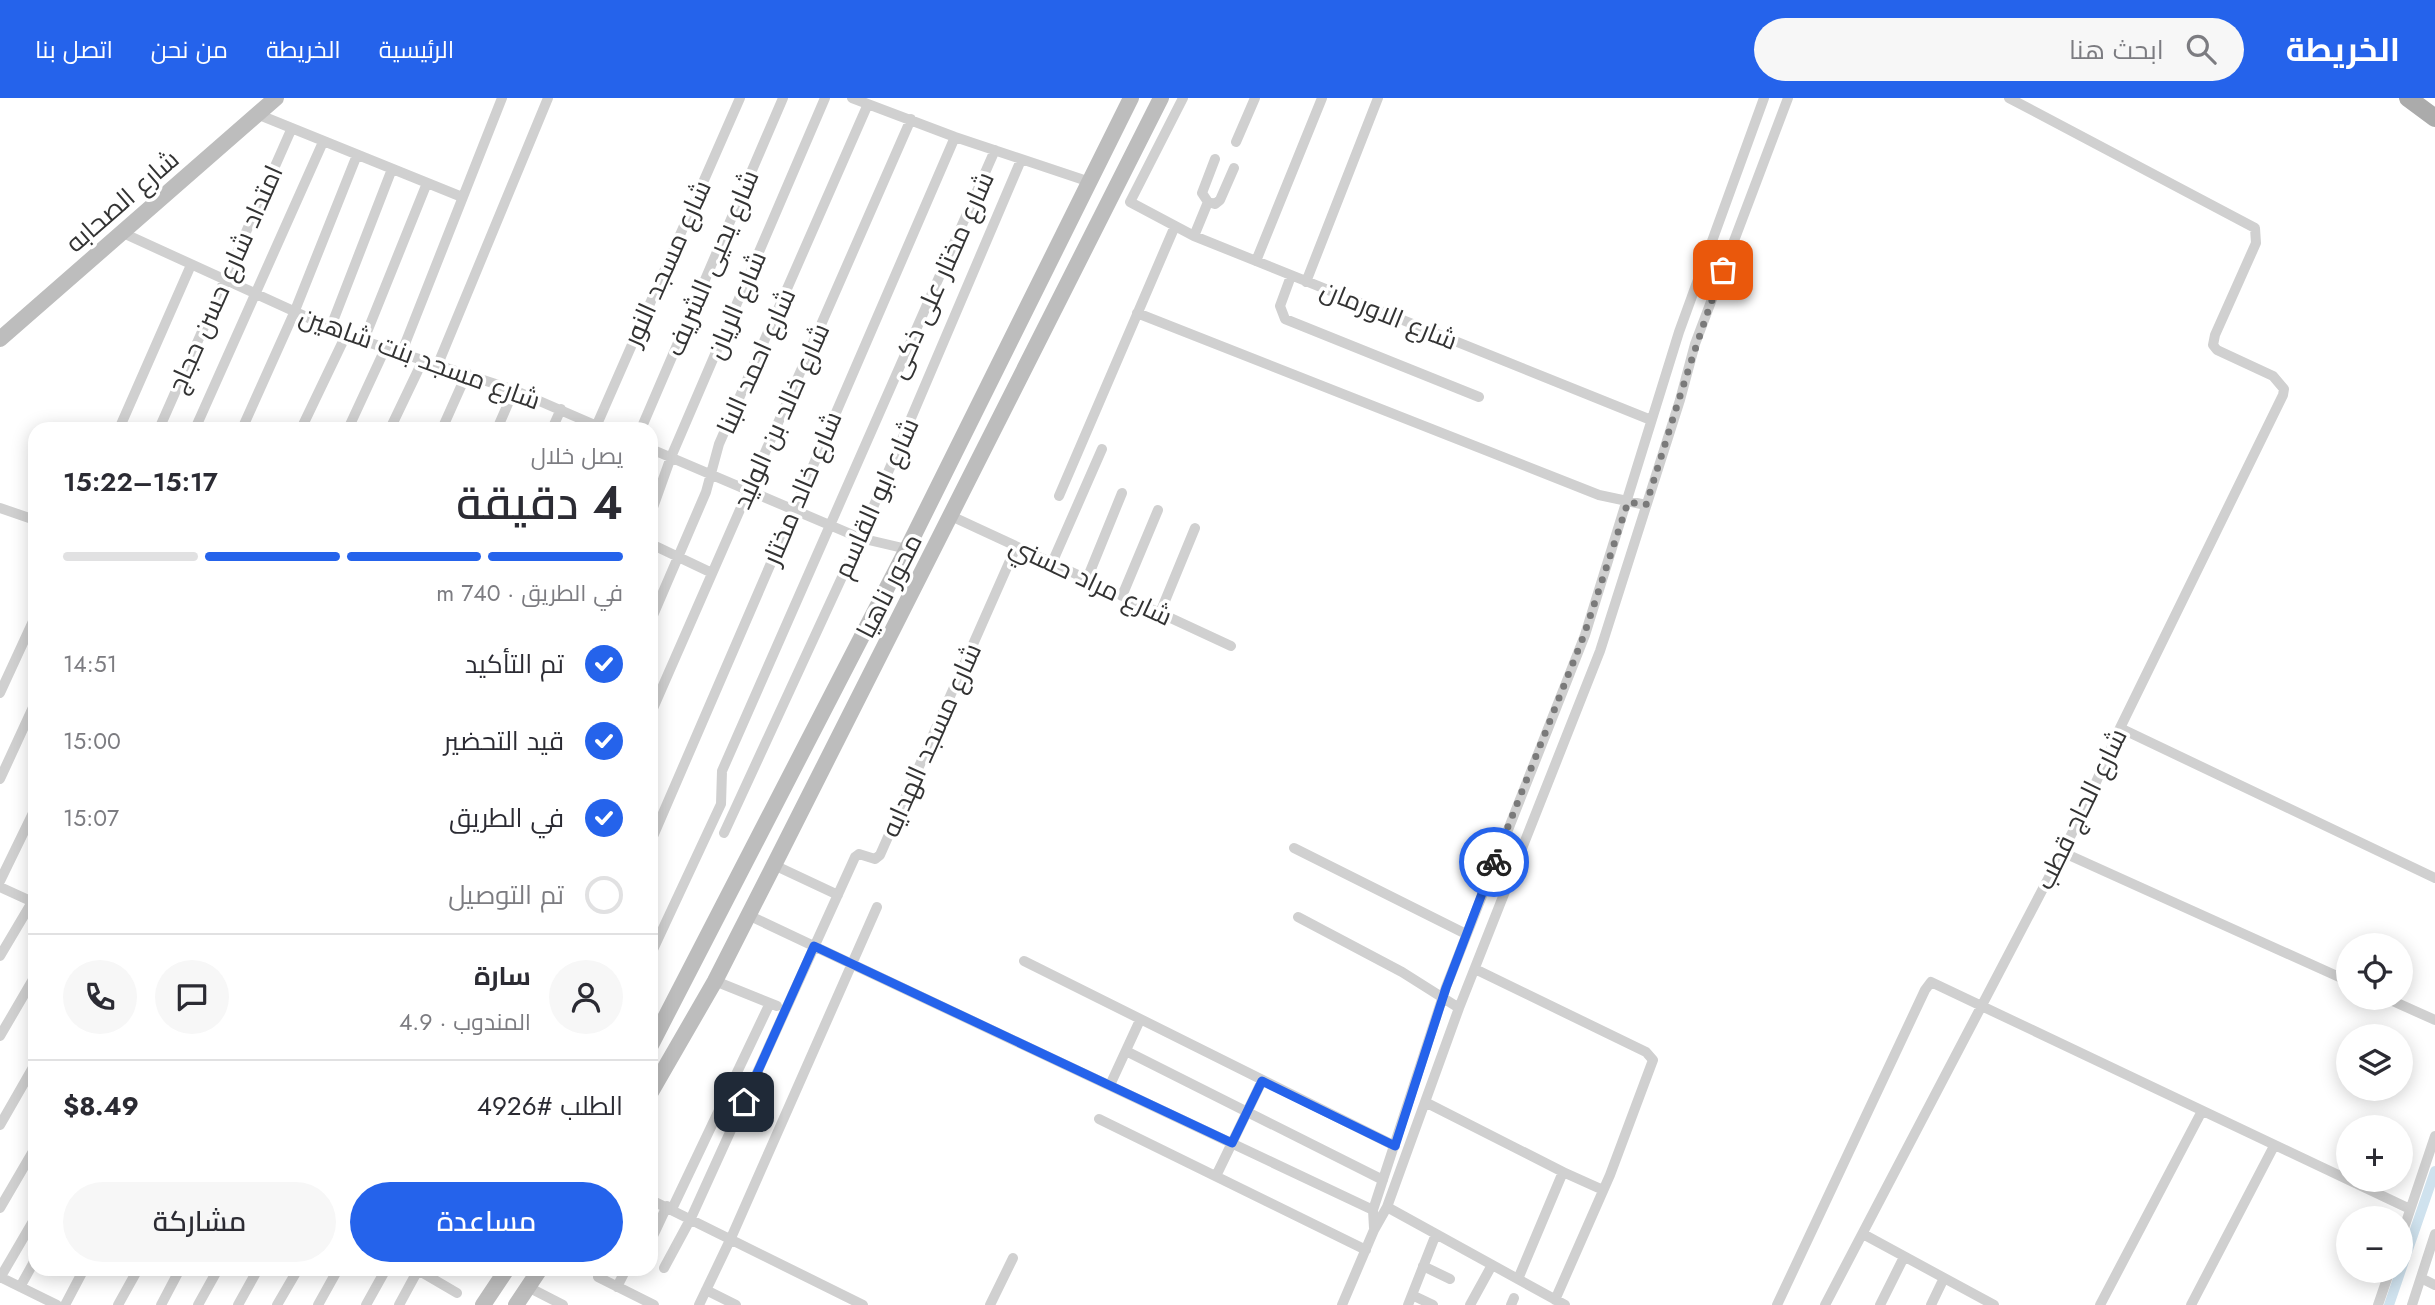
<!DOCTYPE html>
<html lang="ar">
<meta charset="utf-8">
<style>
body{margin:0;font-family:Jost,Cairo,sans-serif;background:#f7f7f7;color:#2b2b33;direction:rtl;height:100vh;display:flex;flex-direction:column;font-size:26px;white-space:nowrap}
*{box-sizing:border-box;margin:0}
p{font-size:23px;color:#7c7c81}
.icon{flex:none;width:38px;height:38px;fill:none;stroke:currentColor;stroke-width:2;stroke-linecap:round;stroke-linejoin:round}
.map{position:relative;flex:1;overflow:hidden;direction:ltr}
.details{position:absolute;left:28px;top:324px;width:630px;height:854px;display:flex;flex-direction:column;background:#fff;border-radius:21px;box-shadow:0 4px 18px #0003;direction:rtl}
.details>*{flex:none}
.buttons{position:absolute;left:2336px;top:835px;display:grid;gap:14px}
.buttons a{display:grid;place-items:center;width:77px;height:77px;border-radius:50%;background:#fff;box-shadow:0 4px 18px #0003;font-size:35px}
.pin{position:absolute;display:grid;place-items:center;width:60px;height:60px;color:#fff;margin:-30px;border-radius:14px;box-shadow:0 4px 10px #0006}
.courier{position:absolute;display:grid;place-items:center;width:70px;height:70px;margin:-35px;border:5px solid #2563eb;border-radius:50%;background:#fff;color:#222;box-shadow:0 2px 9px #0007}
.head em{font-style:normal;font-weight:600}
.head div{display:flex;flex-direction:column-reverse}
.head{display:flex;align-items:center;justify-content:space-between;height:119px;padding:0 35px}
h1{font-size:46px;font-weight:600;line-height:52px}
.bar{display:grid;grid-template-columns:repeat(4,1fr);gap:10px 7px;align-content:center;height:84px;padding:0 35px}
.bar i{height:9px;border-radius:5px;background:#e1e1e2}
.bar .active{background:#2563eb}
.bar p{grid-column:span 4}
.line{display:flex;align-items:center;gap:18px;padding:0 35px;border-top:2px solid #e1e1e2}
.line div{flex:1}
.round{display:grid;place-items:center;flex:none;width:74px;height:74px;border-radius:37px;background:#f7f7f7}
ol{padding:0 35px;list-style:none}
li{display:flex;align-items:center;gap:21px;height:77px}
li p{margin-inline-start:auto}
li .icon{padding:7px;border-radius:50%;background:#2563eb;color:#fff;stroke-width:4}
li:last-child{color:#7c7c81}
li i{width:38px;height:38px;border:4px solid #e1e1e2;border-radius:50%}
.action{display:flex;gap:14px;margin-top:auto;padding:14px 35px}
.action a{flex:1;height:80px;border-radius:42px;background:#2563eb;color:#fff;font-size:28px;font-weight:600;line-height:80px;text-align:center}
.action a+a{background:#f7f7f7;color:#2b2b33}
header{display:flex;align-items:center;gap:42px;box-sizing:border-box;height:98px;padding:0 35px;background:#2563eb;color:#fff}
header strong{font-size:33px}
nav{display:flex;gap:38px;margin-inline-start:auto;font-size:24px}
.search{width:490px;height:63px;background:#f7f7f7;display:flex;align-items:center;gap:18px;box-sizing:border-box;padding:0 24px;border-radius:38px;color:#7c7c81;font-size:26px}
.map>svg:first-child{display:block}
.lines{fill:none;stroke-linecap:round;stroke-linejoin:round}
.canal{stroke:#cfe2ee;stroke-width:10}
.street{stroke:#d0d0d0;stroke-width:10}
.secondary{stroke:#bdbdbd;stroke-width:16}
.primary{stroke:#ababab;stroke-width:18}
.done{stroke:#7a7a7a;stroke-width:7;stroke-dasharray:0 12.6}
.route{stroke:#2563eb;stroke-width:9}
.labels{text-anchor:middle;stroke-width:7;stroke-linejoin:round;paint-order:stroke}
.street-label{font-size:26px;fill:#333;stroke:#fff}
</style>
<header>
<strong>الخريطة</strong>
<div class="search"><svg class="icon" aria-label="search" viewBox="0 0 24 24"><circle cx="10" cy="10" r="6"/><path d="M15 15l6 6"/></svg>ابحث هنا</div>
<nav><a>الرئيسية</a><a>الخريطة</a><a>من نحن</a><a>اتصل بنا</a></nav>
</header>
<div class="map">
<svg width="2435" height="1207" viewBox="0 0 2435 1207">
<rect width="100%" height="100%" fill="#fff"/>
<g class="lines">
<path class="canal" d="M2401 1172 2435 1073
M2389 1207 2401 1172"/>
<path class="street" d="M852 0 955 39 1090 84
M1183 0 1130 104 1194 138 1651 322
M257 16 462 99
M1236 44 1255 0
M1215 61 1202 95 1208 104 1215 106 1220 102 1234 70
M123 135 346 237 514 292 604 331
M1194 138 1208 104
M1256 163 1322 0
M1291 178 1280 208 1285 221 1479 299
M1306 184 1378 0
M1137 215 1599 397 1646 407
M330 231 392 71
M363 244 427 85
M401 256 502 0
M438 266 548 0
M119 331 191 167
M159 331 291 32
M195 331 323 44
M242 331 294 215 357 57
M301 331 346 237
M348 331 385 251
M390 331 423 262
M442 331 467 275
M497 331 514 292
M552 331 561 311
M595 331 740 0
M641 331 783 0
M651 351 860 440 907 451
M1059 398 1175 128
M0 410 35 422
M651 415 671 359 825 0
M951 418 1231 548
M651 446 712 475
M1052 465 1102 351
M1087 481 1122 395
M1122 498 1158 412
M1160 515 1195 430
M651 522 706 394 719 346 868 6
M0 595 35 519
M651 615 911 21
M2120 630 2435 780
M0 681 35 605
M724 735 860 440 1021 62
M651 743 955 39
M1294 750 1466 836
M2062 754 2348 883
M774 767 838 797
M0 783 35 711
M0 789 35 805
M748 817 1373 1112
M1298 819 1402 874 1459 910
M651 856 721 706 722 673 995 52
M0 858 35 799
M1024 863 1395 1048
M1475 871 1646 954 1653 962 1610 1077 1555 1202
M715 883 777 908
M2386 900 2435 922
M0 938 35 878
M1126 953 1383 1082
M1110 987 1140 922
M1425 1004 1563 1074 1518 1181
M1099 1021 1366 1152
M0 1027 35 966
M1563 1074 1603 1092
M1216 1078 1262 983
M651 1102 863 1207
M1387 1109 1565 1207
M0 1110 35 1050
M672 1111 770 905
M1374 1130 1373 1112 1446 889 1585 537 1679 234 1764 0
M1863 1136 1994 1207
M2401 1139 2435 1038
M651 1142 667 1108
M1423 1168 1450 1181
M664 1170 691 1120 855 759 859 756 875 761 880 757 1016 449
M416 1171 457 1195
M0 1179 57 1207
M598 1179 654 1207
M0 1180 35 1120
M2421 1180 2435 1187
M20 1189 35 1162
M528 1189 563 1207
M617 1189 626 1171
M706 1192 736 1207
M1412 1197 1433 1207
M65 1207 84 1171
M118 1207 138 1171
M161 1207 180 1171
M198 1207 218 1171
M238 1207 258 1171
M277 1207 298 1171
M318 1207 338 1171
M366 1207 386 1171
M399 1207 418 1172
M699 1207 731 1140 877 809
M990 1207 1013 1160
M1342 1207 1374 1132 1387 1109 1459 910 1600 553 1680 302 1695 246 1788 0
M1408 1207 1436 1136
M1470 1207 1492 1167
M1511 1207 1514 1200
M1777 1207 1925 892 1931 884 2410 1111
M1825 1207 2081 718 2120 630 2283 297 2284 291 2273 278 2217 252 2213 247 2215 237 2256 145 2255 130 2009 0
M1880 1207 1904 1159
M1931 1207 1944 1180
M2100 1207 2202 1013
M2191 1207 2274 1048
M2378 1207 2390 1172
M2412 1207 2435 1136"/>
<path class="secondary" d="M0 241 276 0
M651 947 907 451 1131 0
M651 994 715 883 774 767 1161 0
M483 1207 507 1171
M516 1207 540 1171"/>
<path class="primary" d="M2408 0 2435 20"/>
</g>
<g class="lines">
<path class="done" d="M1494 764 1584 537 1628 404 1646 407C1671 328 1694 249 1723 172"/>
<path class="route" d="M744 1004 814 848 1232 1045 1262 983 1395 1048 1446 890 1494 764"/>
</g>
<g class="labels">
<g class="street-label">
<text transform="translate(122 103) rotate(-41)" y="9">شارع الصحابه</text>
<text transform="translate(667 165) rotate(-66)" y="9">شارع مسجد النور</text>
<text transform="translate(712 165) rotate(-67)" y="9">شارع يحيى الشريف</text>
<text transform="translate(941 177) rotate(-66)" y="9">شارع مختار على ذكى</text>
<text transform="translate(225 181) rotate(-66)" y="9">امتداد شارع حسن حجاج</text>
<text transform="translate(736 207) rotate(-67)" y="9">شارع الريان</text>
<text transform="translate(1389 217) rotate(22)" y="9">شارع الاورمان</text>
<text transform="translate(420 260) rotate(20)" y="9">شارع مسجد بنت شاهين</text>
<text transform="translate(756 263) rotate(-66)" y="9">شارع احمد البنا</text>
<text transform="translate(781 318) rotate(-66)" y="9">شارع خالد بن الوليد</text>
<text transform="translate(802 390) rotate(-67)" y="9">شارع خالد مختار</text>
<text transform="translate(876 400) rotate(-66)" y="9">شارع ابو القاسم</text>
<text transform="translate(1091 483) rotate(25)" y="9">شارع مراد حسني</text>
<text transform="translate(889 488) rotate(-63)" y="9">محور ناهيا</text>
<text transform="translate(931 642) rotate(-66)" y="9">شارع مسجد الهدايه</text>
<text transform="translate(2081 711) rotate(-64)" y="9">شارع الحاج قطب</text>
</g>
</g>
</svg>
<div class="buttons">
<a><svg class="icon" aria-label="locate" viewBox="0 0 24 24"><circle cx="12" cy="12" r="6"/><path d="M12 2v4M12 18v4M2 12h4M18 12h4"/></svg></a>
<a><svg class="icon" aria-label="layers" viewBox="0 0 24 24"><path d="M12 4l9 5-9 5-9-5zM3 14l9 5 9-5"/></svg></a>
<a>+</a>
<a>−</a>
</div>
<div class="pin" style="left:1723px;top:172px;background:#ea580c"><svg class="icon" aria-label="bag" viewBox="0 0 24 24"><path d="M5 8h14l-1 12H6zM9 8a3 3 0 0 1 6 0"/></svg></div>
<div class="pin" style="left:744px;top:1004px;background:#1f2937"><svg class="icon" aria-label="home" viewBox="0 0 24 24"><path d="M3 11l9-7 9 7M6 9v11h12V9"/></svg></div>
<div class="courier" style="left:1494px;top:764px"><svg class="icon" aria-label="bike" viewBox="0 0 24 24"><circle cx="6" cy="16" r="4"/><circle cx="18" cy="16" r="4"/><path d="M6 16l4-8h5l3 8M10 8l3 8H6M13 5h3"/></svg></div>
<section class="details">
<div class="head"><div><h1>4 دقيقة</h1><p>يصل خلال</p></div><em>15:17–15:22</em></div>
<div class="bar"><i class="active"></i><i class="active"></i><i class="active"></i><i></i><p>في الطريق · 740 m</p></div>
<ol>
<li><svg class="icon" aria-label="check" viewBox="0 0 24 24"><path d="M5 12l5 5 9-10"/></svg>تم التأكيد<p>14:51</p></li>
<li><svg class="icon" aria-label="check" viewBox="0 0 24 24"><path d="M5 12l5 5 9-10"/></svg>قيد التحضير<p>15:00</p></li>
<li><svg class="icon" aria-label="check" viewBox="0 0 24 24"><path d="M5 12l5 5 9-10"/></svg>في الطريق<p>15:07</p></li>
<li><i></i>تم التوصيل</li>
</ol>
<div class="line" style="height:126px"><a class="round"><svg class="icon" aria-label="person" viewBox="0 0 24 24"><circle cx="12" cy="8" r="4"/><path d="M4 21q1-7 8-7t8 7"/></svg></a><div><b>سارة</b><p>المندوب · 4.9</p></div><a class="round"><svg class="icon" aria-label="chat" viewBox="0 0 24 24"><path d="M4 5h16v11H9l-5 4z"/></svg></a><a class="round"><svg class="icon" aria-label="phone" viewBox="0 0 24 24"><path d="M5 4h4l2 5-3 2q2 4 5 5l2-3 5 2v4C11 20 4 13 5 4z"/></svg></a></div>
<div class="line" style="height:91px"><div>الطلب #4926</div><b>$8.49</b></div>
<div class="action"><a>مساعدة</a><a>مشاركة</a></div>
</section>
</div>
